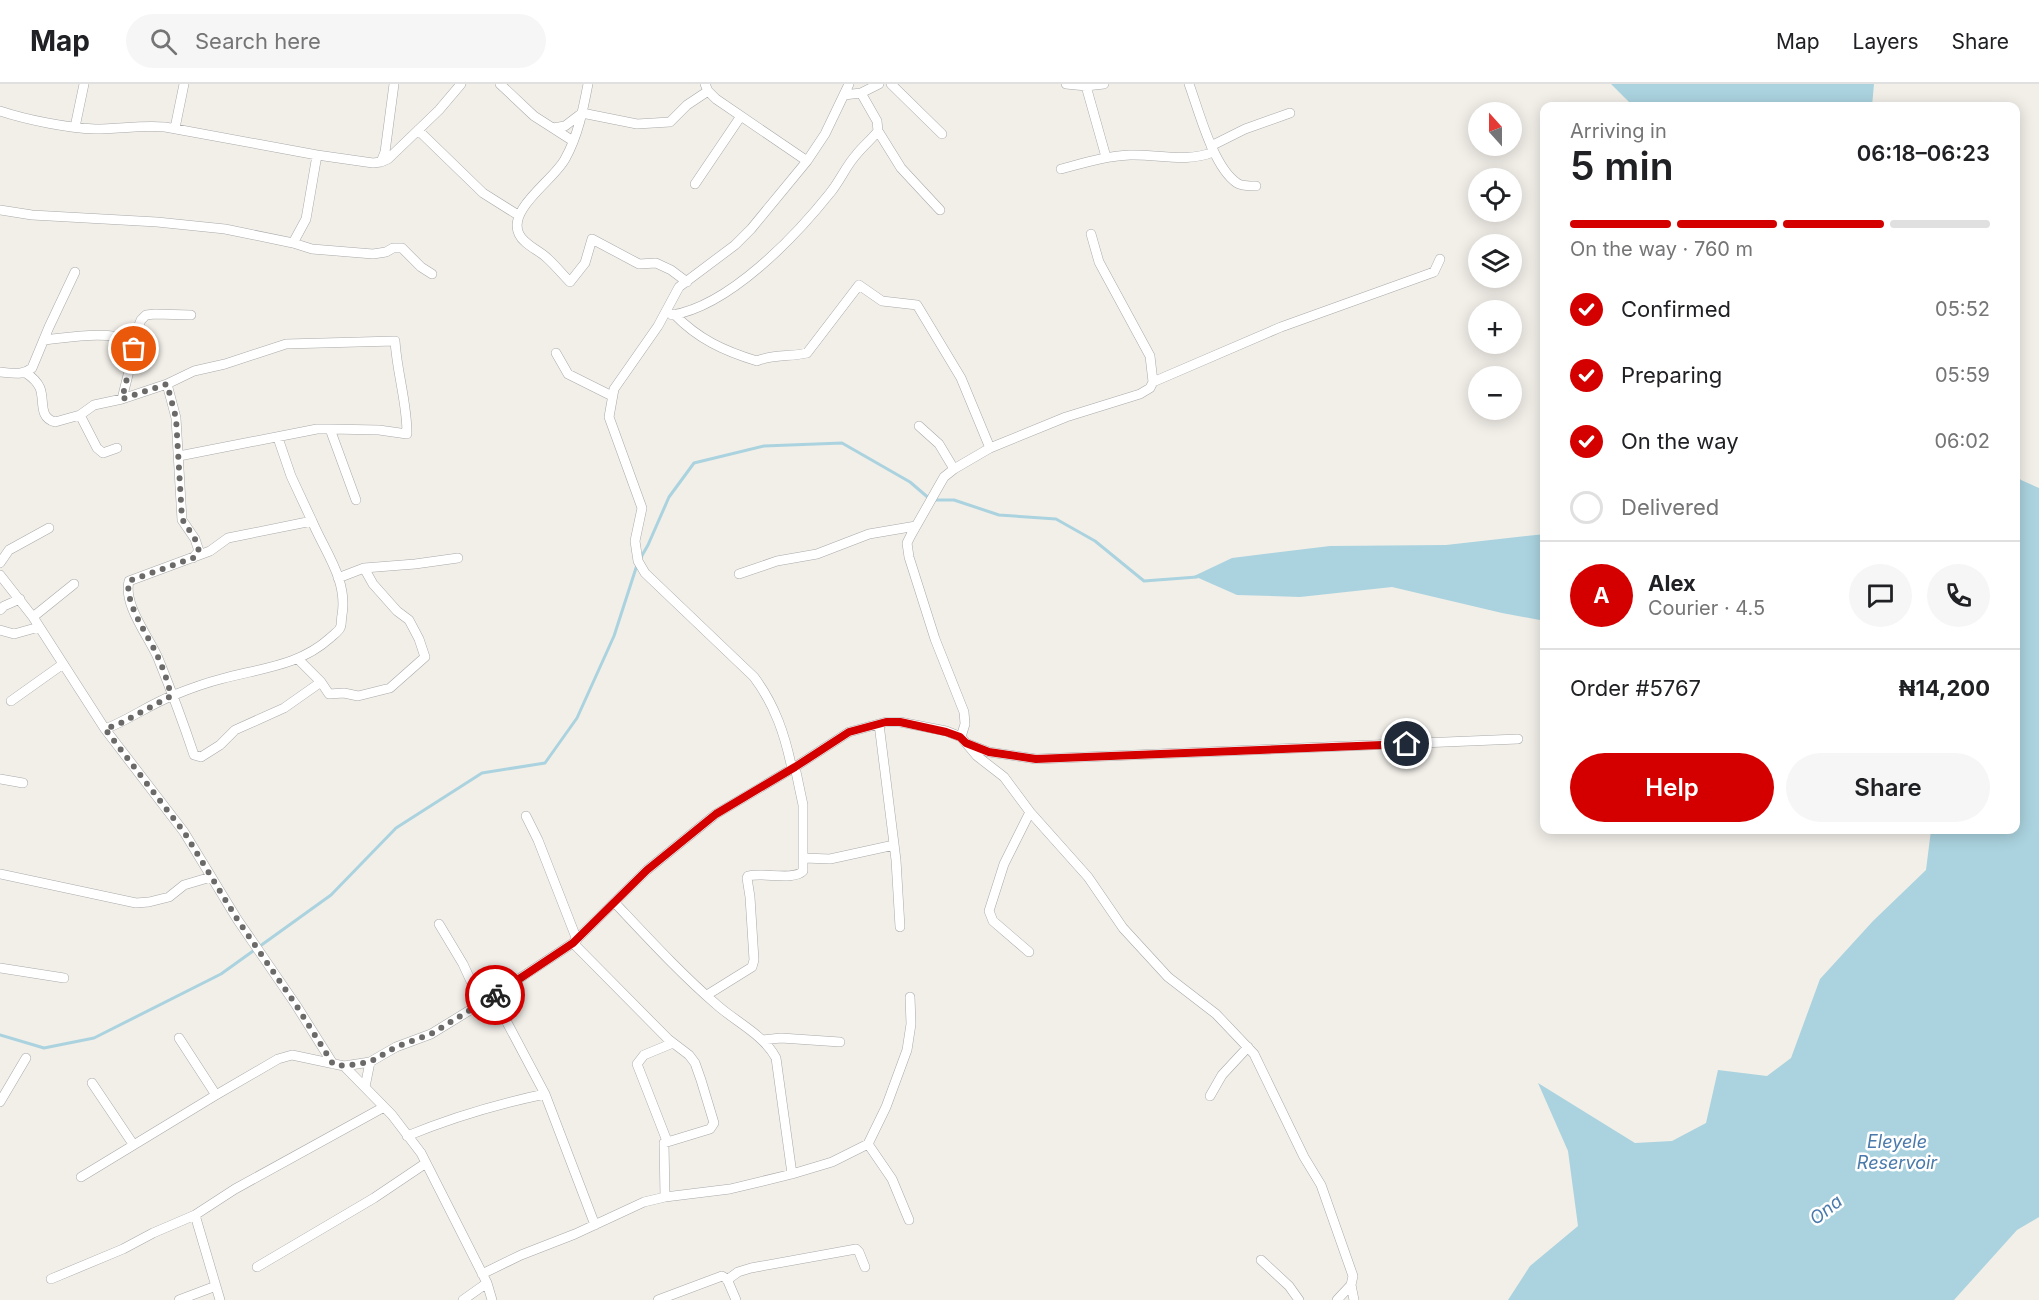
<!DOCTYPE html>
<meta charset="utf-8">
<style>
body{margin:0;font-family:Inter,sans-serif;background:#f6f6f6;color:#202124;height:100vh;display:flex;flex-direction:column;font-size:22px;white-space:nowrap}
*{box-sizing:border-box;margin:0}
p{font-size:20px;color:#757577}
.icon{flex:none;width:33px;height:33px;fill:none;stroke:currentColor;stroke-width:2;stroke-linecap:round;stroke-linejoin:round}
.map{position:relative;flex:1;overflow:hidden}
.panel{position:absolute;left:1540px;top:18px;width:480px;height:732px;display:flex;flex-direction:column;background:#fff;border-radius:12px;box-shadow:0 3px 15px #0003}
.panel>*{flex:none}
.needle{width:39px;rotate:339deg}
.fabs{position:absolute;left:1468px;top:18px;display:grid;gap:12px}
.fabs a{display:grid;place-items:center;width:54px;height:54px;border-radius:50%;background:#fff;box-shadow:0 3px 15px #0003;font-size:30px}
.pin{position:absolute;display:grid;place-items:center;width:51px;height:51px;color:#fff;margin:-26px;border:3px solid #fff;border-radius:50%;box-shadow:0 2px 6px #0007}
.courier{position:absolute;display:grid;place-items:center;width:60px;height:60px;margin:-30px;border:4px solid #d40000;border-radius:50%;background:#fff;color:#222;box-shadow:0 2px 8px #0007}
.overview em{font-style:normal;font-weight:600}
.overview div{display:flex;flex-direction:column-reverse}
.overview{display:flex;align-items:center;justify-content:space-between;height:102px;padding:0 30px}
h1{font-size:39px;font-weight:600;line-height:45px}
.bar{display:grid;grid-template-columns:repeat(4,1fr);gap:9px 6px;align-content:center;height:72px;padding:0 30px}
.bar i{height:8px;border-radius:4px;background:#e0e0e0}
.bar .active{background:#d40000}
.bar p{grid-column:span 4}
.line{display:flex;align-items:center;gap:15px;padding:0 30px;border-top:2px solid #e0e0e0}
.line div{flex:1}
.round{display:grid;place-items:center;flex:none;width:63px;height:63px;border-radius:32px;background:#f6f6f6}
ol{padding:0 30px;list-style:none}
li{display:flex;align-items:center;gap:18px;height:66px}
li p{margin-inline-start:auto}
li .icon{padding:6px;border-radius:50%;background:#d40000;color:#fff;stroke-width:4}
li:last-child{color:#757577}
li i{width:33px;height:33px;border:3px solid #e0e0e0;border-radius:50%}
.cta{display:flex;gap:12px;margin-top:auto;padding:12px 30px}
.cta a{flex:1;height:69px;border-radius:36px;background:#d40000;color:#fff;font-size:24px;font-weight:600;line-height:69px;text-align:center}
.cta a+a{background:#f6f6f6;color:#202124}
header{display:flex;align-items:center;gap:36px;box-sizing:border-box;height:84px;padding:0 30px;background:#fff;border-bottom:2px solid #e0e0e0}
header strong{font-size:28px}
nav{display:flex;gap:33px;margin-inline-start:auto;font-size:21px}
.search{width:420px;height:54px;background:#f6f6f6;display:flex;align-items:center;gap:15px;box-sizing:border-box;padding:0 21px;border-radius:33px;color:#757577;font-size:22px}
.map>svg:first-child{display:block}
.water{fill:#aad3df}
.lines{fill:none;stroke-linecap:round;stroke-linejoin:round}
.stream{stroke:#aad3df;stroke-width:3}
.street-casing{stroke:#a9a9a9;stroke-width:10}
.street{stroke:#fff;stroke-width:9}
.done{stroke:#6b6a68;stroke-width:6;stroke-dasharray:0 10.8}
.route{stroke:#d40000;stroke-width:8}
.labels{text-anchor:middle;stroke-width:5;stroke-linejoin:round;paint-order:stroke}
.water-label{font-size:18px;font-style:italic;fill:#4a7aab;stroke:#fff}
</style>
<header>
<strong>Map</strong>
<div class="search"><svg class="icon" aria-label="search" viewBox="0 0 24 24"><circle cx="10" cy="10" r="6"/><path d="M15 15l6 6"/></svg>Search here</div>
<nav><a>Map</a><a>Layers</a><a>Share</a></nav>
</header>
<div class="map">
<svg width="2039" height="1216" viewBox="0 0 2039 1216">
<rect width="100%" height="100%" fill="#f2efe9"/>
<path class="water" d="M1611 0H1874L1872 22H1633Z
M2016 390 2021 396 2039 404V1133L2017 1146 1954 1216H1508L1530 1182 1578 1142 1568 1067 1538 999 1635 1059 1672 1057 1706 1039 1718 986 1767 992 1791 974 1820 895 1873 837 1926 786 1931 746H2016Z
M1545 450V537L1502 529 1392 503 1300 513 1237 511 1194 492 1232 474 1330 462 1446 461Z"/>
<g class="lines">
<path class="stream" d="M640 475 648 461 669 413 694 379 764 362 842 359 910 398 931 416H954L999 431 1056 435 1095 457 1144 497 1197 493
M0 951 44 964 94 954 221 890 331 811 396 744 482 689 545 679 577 634 614 552 637 481"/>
<defs>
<path id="street" d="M500 0 534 32 573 57
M588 0C583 26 578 52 565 75 554 96 507 125 519 150 524 161 539 166 547 174 555 181 562 190 570 198L585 179 592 155 639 180 656 179 671 186 687 198
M705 0 708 7 716 15 807 77
M891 0 942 50
M1066 0 1086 2 1104 0
M1189 0C1199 27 1213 83 1237 99 1241 102 1250 102 1256 102
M1086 2 1106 73
M844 11 861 9 879 0
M0 27C27 36 68 44 95 45 119 45 141 41 165 43L317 71 373 79 381 78 388 75 439 26 461 0
M75 43 84 0
M175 44 184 0
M553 44 565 42 582 29 637 40 670 38 687 21 708 7
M418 46 483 109 518 131
M878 47 901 84 940 126
M1211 62 1245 45 1290 29
M381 78 385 68 394 0
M1061 85C1084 79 1106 72 1130 71 1158 70 1187 79 1213 68
M695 100 741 32
M0 126 32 131 157 138 225 145 293 159 312 165 373 170 386 168 393 164H402L421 183 432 190
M293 159 306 135 317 71
M674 230C698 255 724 267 757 277 773 270 790 273 807 269L859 201 882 217 917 221 961 294 990 364
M672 231C729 222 795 153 830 109 840 97 846 82 856 71 863 62 871 56 878 47L877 37 861 9
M44 256C74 253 104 247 133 256
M556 269 568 290 612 312
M0 288C12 289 22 292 32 284L49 243 75 188
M26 289C32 293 37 297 40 304 45 317 38 333 55 338L80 331 94 321 122 315 167 300 194 287 225 280 286 260 395 257C397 289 407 318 407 350L379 346 330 345
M1153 298 1281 243 1434 188 1440 175
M167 300 176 334 182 436 195 455 199 467 193 474
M122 315 132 275 133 256 141 236 146 231 155 230 191 231
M80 331 97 364 103 369 117 364
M919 342 939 360 954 385
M278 354 291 392 312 437
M179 372 317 345H330L356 416
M0 479 9 466 49 444
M739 490 777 477 817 470 869 450 916 442
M0 491 33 533 105 645C129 636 150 620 174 611 189 605 205 599 221 595 261 584 299 582 330 554 333 551 339 547 340 544 342 541 341 534 342 531 348 496 325 468 312 437L228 454 210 467 129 497C123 521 149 553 158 574 171 606 183 638 194 671L201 673 220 661 235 646 284 624 321 598 299 576
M338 494 364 484
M0 526 4 522 20 515
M33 533 74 500
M0 546 14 550 39 543
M321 598 329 610 344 609 358 612 390 604 425 573 419 555 409 536 397 527 373 500 364 484 415 480 458 474
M11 617 63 580
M879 640 896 776 900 843
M105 645 184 748 237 835 296 921 333 980
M961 653 965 640 964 628 935 555 909 473 907 459 911 451 944 393 954 385 990 364 1066 333 1140 310 1150 304 1153 298 1150 272 1099 178 1091 150
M968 660 989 668 1036 675 1518 655
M792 685C785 651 775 621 754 593L645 489 638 477 635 457 642 424 609 333 614 305 658 242 679 203 735 161 751 145 807 77 825 50 849 0
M0 695 23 699
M526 732 538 756 577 856
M804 774 830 775 894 761
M0 790 136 819 149 818 169 813 184 801 211 793
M615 819C648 854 681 890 717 921 736 938 764 951 776 974L792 1090
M439 840 463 880 481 919
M573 859 668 955 689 971 695 979 701 996 714 1039 710 1045 664 1059 665 1113
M1029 868 993 837 989 827 1004 780 1030 728
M0 884 64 894
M707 911 752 883 754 876 750 813 747 794 748 792C763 788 794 797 803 787V721L795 683
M493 912 545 1010 595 1141
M179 954 216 1011
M762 956 781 954 840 958
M344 982 392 1031 421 1069 487 1199 492 1216
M92 999 133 1060
M365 1003 370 978
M1210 1012 1222 991 1248 963
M0 1018 26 974
M407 1052C453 1033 497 1020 545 1010
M667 1057 637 980 644 971 673 959
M868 1060 892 1095 909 1136
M81 1093 216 1011 278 975 292 971 344 982 370 978 396 963 431 950 493 912 573 859 647 786 716 730 795 683 849 648 886 638H900L946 647 961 653 977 672 1004 693 1030 728 1088 793 1123 844 1168 893 1216 930 1254 970 1304 1073 1321 1101 1353 1192 1351 1201 1337 1216
M1261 1176 1289 1202 1299 1216
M257 1183 374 1114 426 1079
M482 1190 521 1171 575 1150 644 1118 665 1113 730 1105 792 1090 832 1078 868 1060 886 1023 907 966 911 940 910 913
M51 1195 123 1165 153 1149 195 1131
M727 1196 738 1188 751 1184 856 1165 859 1168 865 1183
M1351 1201 1354 1216
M179 1216 216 1202
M220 1216 195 1131 235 1105 384 1023
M463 1216 487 1199
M658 1216 722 1192 727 1195 736 1216"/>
</defs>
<use href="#street" class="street-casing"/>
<use href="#street" class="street"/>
</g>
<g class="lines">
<path class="done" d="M134 265 122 315 167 300 176 334 182 435 195 455 199 467 193 474 129 497C124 519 148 551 157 571 163 584 168 598 171 612L121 639 105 645 184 748 237 835 296 921 333 980 344 982 370 978 396 963 431 950 495 911"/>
<path class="route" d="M495 911 573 859 647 786 716 730 795 683 849 648 886 638H900L946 648 960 653 966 659 989 668 1036 675 1407 660"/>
</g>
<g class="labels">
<g class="water-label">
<text x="1897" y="1064">Eleyele<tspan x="1897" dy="21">Reservoir</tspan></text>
<text transform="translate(1826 1126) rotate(-38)" y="6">Ona</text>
</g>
</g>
</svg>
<div class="fabs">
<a><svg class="needle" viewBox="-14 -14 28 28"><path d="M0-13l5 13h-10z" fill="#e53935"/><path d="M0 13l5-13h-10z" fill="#757577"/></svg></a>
<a><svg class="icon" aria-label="locate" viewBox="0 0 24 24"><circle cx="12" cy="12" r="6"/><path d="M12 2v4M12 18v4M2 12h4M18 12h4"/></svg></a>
<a><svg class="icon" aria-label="layers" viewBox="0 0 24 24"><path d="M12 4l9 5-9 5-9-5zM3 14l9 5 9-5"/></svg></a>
<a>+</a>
<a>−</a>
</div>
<div class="pin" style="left:134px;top:265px;background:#ea580c"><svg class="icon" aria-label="bag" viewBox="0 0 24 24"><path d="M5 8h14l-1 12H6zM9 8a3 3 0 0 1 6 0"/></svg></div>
<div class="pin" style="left:1407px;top:660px;background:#1f2937"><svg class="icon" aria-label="home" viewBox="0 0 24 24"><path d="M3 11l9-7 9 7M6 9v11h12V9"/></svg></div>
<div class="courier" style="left:495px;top:911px"><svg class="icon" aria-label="bike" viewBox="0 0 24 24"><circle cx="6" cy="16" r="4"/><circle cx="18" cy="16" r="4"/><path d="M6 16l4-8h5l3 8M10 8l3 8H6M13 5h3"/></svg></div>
<section class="panel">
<div class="overview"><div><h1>5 min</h1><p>Arriving in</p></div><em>06:18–06:23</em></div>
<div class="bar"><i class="active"></i><i class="active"></i><i class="active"></i><i></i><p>On the way · 760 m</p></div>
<ol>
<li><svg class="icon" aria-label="check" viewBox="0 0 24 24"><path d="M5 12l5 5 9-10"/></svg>Confirmed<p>05:52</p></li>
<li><svg class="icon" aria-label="check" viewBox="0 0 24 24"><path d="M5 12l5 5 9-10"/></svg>Preparing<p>05:59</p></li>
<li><svg class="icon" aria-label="check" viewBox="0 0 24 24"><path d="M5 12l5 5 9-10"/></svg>On the way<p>06:02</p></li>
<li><i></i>Delivered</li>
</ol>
<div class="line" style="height:108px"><b class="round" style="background:#d40000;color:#fff">A</b><div><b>Alex</b><p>Courier · 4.5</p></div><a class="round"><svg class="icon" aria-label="chat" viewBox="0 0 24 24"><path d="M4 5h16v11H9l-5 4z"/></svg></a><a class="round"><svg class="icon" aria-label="phone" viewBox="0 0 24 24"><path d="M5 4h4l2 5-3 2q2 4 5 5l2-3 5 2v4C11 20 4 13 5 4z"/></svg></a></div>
<div class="line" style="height:78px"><div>Order #5767</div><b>₦14,200</b></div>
<div class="cta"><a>Help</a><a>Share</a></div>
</section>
</div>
